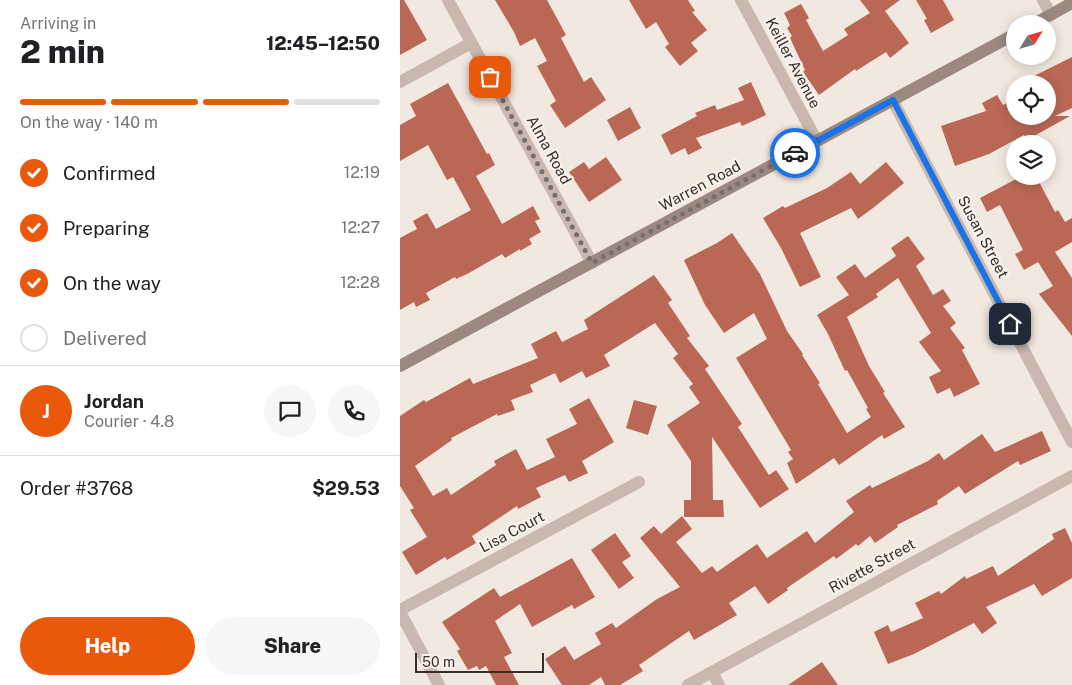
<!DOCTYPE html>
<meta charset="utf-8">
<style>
body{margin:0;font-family:"Public Sans",sans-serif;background:#f6f6f6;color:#202124;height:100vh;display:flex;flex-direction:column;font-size:19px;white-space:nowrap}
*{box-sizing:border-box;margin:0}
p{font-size:16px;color:#757577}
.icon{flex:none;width:28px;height:28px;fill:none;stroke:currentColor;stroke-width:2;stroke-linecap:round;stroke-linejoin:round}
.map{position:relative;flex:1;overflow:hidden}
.drawer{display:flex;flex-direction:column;background:#fff;width:400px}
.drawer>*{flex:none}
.needle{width:32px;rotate:53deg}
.buttons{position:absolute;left:606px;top:15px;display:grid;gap:10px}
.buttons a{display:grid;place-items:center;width:50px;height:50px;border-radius:50%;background:#fff;box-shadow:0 2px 12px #0003;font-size:25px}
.scale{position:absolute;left:15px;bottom:12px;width:129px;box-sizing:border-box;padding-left:5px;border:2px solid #372e2b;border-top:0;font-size:14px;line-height:18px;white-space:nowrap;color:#372e2b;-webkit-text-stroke:4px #f9f2ec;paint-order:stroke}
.pin{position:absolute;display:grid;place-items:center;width:42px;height:42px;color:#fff;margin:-21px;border-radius:10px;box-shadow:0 2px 8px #0006}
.courier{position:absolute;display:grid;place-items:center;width:50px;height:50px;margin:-25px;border:4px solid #1a73e8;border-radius:50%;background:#fff;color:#222;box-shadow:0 1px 6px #0007}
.head em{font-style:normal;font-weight:800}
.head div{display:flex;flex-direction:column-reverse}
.head{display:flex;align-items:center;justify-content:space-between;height:85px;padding:0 20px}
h1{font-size:32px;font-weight:800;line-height:38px}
.bar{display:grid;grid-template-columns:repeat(4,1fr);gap:8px 5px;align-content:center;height:60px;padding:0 20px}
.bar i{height:6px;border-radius:4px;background:#e0e0e0}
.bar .selected{background:#ea580c}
.bar p{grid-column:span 4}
.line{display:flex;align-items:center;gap:12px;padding:0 20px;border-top:1px solid #e0e0e0}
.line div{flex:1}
.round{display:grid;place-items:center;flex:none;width:52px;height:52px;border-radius:26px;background:#f6f6f6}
ol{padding:0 20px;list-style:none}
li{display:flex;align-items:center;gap:15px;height:55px}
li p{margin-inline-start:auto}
li .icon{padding:5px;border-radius:50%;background:#ea580c;color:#fff;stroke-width:4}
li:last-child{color:#757577}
li i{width:28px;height:28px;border:2px solid #e0e0e0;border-radius:50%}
.button{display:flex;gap:10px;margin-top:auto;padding:10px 20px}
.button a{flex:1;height:58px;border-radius:30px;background:#ea580c;color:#fff;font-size:20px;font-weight:800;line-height:58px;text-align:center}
.button a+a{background:#f6f6f6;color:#202124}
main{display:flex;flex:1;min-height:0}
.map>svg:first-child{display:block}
.building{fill:#ba6855}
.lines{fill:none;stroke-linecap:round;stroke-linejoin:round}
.street{stroke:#c8b8ad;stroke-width:12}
.secondary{stroke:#9b887f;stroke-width:12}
.done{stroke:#786f6a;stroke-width:5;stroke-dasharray:0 9}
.route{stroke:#1a73e8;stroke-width:6}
.labels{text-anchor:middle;stroke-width:4.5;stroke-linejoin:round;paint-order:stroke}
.street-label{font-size:15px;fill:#372e2b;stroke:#f9f2ec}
</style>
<main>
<section class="drawer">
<div class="head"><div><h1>2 min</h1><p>Arriving in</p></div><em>12:45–12:50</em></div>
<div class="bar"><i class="selected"></i><i class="selected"></i><i class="selected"></i><i></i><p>On the way · 140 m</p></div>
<ol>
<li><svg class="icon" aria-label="check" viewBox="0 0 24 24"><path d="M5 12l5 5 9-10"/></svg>Confirmed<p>12:19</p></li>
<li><svg class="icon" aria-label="check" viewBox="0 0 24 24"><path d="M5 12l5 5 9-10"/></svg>Preparing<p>12:27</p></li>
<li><svg class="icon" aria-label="check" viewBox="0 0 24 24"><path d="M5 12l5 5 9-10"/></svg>On the way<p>12:28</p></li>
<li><i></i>Delivered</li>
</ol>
<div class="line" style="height:90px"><b class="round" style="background:#ea580c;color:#fff">J</b><div><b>Jordan</b><p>Courier · 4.8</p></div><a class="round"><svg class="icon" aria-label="chat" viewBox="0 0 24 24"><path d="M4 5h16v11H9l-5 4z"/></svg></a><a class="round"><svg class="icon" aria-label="phone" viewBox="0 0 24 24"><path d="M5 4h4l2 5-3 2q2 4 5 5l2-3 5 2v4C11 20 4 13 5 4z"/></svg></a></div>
<div class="line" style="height:65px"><div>Order #3768</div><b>$29.53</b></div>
<div class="button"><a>Help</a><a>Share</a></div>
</section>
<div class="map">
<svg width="672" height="685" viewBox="0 0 672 685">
<rect width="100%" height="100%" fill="#f1e8e0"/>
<path class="building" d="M0 0H4L27 40 0 55Z
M95 0H147L166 35 161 38 184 82 191 77 206 100 165 128 150 105 156 101 137 66 147 61 135 38 120 46 114 32Z
M229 0H288L295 11 292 12 307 30 291 43 298 51 280 66 265 47 269 44 256 22 246 29Z
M460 0H500L485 11 509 43 490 58 486 52 456 71 455 69 419 95 403 72 405 70 390 38 392 36 387 28 390 25 384 13 401 4 409 18 406 20 423 51 448 35 444 29 470 13Z
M516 0H543L554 20 531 33 524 20 527 19Z
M672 57V108L655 116H670L627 140 624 135 589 154 555 166 541 126 586 111 582 103 597 95 603 105 615 99V116H648V84H618Z
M351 82 366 115 342 126 340 122 296 138 302 148 288 155 285 148 271 155 261 135 297 116 295 113 315 105 317 110 344 100 338 88Z
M48 83 87 154 89 153 95 165 76 176 102 224 133 206 140 219 135 221 141 232 129 239 132 244 120 251V249L105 258 102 254 69 273 56 279 55 277 26 293 30 300 16 307 14 302 0 310V238L17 229 13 221 27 213 36 229 71 210 53 177 47 180 28 145 0 161V125L16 116 10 104Z
M230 107 241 128 218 141 207 120Z
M206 157 222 180 189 202 169 172 184 162 189 169Z
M486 162 504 183 473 208 458 219 451 208 400 233 421 277 400 287 381 248 363 218 383 206 385 208 427 188 451 172 460 184Z
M622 176H636L655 212 658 210 665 222 672 218V242L655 252 672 278V336L639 294 653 286 638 262 624 270 615 254 623 250 600 205 587 212 580 198Z
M332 233 360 274 387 331 403 354 402 355 420 383 418 384 447 433 471 417 466 409 468 408 447 370 445 371 428 334 417 315 449 295 436 277 455 264 465 278 496 256 491 248 508 236 525 259 516 266 533 295 543 289 551 301 543 306 556 323 550 328 565 348 562 350 580 384 554 397 550 388 537 394 529 377 541 371 519 342 531 333 498 278 476 294 478 297 447 317 469 366 485 392 483 393 505 427 484 439 482 435 439 465 434 458 396 484 387 463 393 459 388 452 391 450 336 358 367 339 354 313 324 333 305 305 284 260 317 243Z
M254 275 272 300 268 303 290 336 287 338 309 366 305 369 342 424 338 427 369 475 376 470 389 489 360 508 312 437 313 500H323L324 517H284V500H291V461L267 425 300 403 289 387 293 384 273 358 278 354 255 323 204 355 210 366 186 378 182 371 160 383 155 373 130 385 133 392 111 400 115 410 98 416 97 414 51 438 52 440 15 466 33 496 47 488 51 495 96 465 94 461 116 449 127 470 155 457 146 439 177 424 169 409 189 398 214 442 182 461 188 473 169 482 165 475 136 488 141 497 118 509 117 506 72 536 76 543 47 560 45 557 16 575 2 552 27 537 10 510 14 508 0 486V416L24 400 26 402 70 378 73 384 138 358 131 344 156 331 162 342 188 329 184 320Z
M234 400 257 406 248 435 226 428Z
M642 431 651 451 620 465 618 461 565 494 559 486 537 501 538 504 497 525 498 527 475 543 470 536 458 546 456 544 436 559 434 556 387 588 388 590 368 604 355 586 329 603 337 615 294 640 289 631 239 665 243 671 220 685H205L201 677 189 685H162L145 659 165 646 174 660 201 644 195 633 212 623 216 628 257 599 280 587 240 538 254 526 261 534 282 516 292 529 276 542 302 573 312 566 317 572 357 544 367 558 407 531 415 543 454 512 446 501 470 485 472 488 528 461 539 453 544 460 582 434 595 452Z
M665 528 672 543V578L642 596 634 584 586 607 597 623 582 634 574 623 514 654 488 664 474 632 488 625 491 632 523 618 515 603 539 591 541 594 565 576 566 579 593 566 598 576 654 539 652 534Z
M215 533 231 556 222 562 234 578 219 589 191 550Z
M172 558 195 597 174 609 172 605 132 627 120 604 95 621 112 653 104 657 119 685H96L86 666 79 670 77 666 68 670 57 651 60 649 42 622 94 588 100 597Z
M422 662 438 685H388Z"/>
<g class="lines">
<path class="street" d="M48 0 192 263
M341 0 417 141
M643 0 651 15
M0 82 71 43
M493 101 672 442
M0 610 239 482
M0 612 39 685
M312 672 319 685
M288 685 672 476"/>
<path class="secondary" d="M634 24 672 3
M0 366 615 34"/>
</g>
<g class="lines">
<path class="done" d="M90 77 192 263 395 153"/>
<path class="route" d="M395 153 493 100 610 324"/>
</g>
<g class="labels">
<g class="street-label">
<text transform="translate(393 63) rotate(62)" y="5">Keiller Avenue</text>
<text transform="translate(149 150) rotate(61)" y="5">Alma Road</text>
<text transform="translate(300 186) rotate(-28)" y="5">Warren Road</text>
<text transform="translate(583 237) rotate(62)" y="5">Susan Street</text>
<text transform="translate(112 532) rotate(-28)" y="5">Lisa Court</text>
<text transform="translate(472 566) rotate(-29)" y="5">Rivette Street</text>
</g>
</g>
</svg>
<div class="buttons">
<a><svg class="needle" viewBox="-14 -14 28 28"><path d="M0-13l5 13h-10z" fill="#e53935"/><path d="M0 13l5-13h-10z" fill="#757577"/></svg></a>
<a><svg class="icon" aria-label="locate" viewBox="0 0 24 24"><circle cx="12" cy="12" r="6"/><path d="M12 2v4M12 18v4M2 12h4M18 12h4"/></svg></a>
<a><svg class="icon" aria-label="layers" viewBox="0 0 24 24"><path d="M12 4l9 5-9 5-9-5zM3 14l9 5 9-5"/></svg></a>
</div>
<div class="scale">50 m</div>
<div class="pin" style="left:90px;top:77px;background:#ea580c"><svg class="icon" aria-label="bag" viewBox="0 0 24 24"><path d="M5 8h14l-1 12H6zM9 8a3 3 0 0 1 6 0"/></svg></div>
<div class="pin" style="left:610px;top:324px;background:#1f2937"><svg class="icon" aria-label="home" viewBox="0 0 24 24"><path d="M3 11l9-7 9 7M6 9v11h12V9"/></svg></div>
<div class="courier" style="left:395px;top:153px"><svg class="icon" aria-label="car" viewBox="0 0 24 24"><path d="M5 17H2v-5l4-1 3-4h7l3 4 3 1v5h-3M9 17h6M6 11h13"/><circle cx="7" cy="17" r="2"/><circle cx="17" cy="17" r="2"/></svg></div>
</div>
</main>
